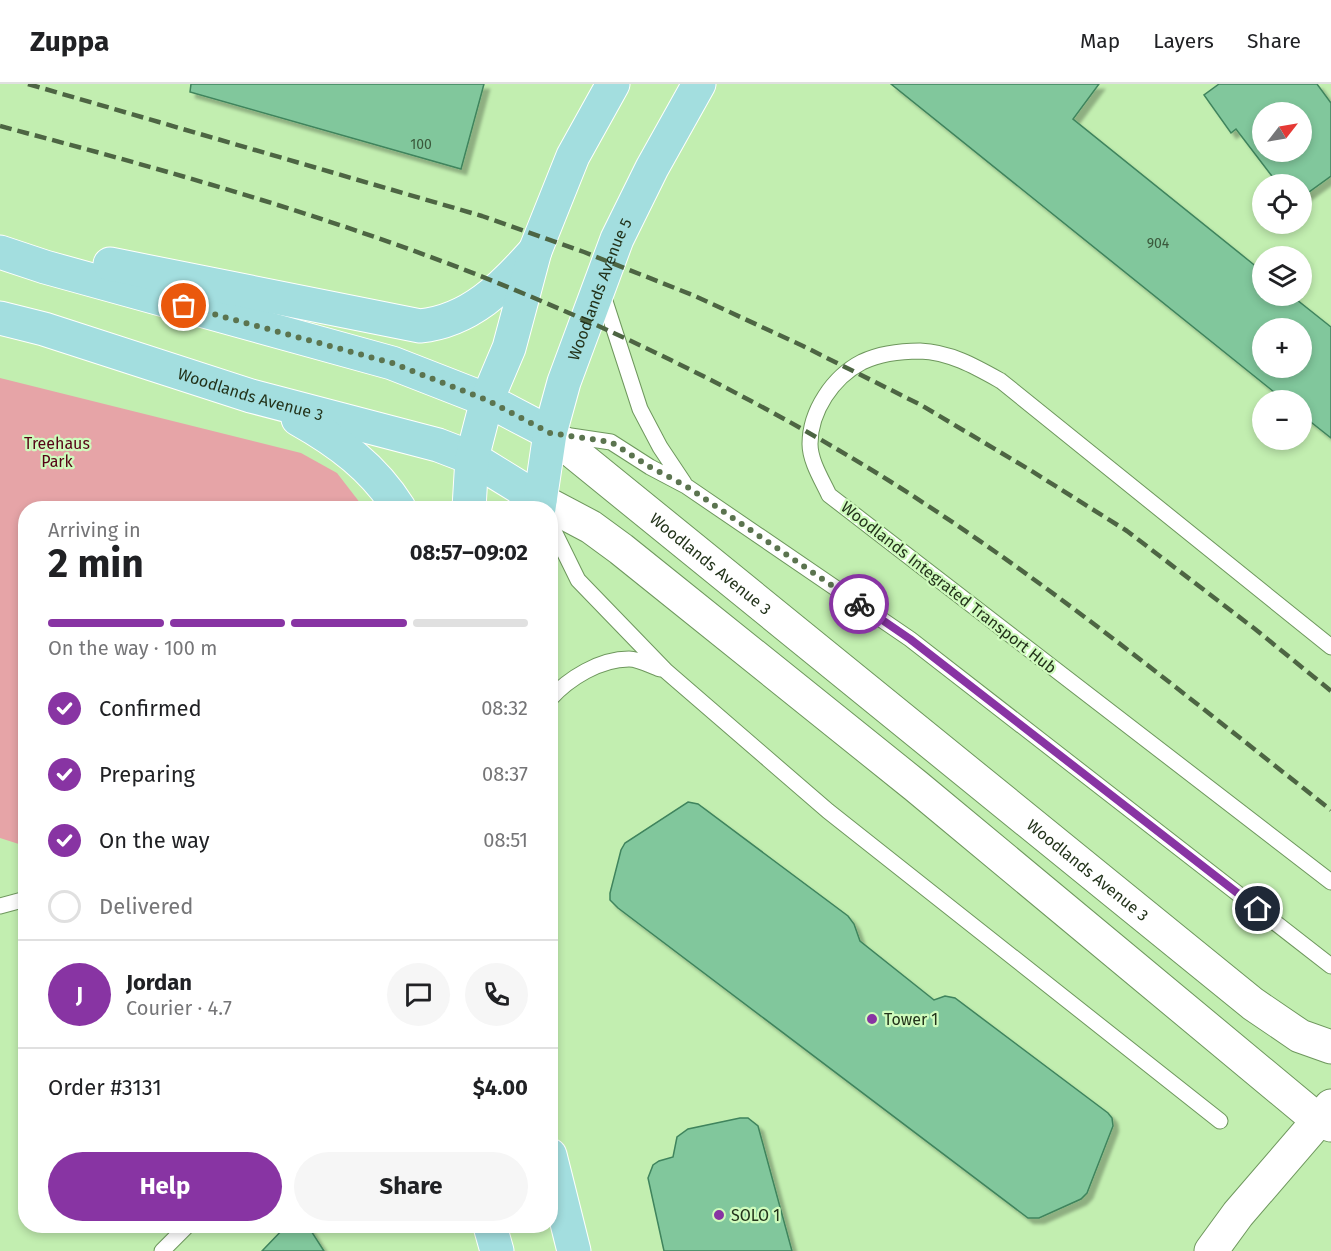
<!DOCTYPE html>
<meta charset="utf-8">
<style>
body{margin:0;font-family:"Fira Sans",sans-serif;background:#f6f6f6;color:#202124;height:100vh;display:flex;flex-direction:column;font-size:22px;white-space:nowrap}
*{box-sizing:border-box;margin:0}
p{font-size:20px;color:#757577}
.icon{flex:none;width:33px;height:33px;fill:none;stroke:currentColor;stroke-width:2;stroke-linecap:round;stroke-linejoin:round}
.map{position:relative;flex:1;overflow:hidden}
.panel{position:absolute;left:18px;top:417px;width:540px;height:732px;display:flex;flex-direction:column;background:#fff;border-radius:24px;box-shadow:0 3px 9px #0003}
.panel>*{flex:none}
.needle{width:39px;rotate:59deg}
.controls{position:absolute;left:1252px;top:18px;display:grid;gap:12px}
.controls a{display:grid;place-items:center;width:60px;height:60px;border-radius:50%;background:#fff;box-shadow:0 3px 9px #0003;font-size:30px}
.pin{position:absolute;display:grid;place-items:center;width:51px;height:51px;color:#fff;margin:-26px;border:3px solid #fff;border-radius:50%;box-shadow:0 2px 6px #0007}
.courier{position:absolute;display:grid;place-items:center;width:60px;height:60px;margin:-30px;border:4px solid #8834a3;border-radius:50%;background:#fff;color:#222;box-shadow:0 2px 8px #0007}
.overview em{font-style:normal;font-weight:700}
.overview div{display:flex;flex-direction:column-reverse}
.overview{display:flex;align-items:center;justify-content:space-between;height:102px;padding:0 30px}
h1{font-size:39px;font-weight:700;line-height:45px}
.bar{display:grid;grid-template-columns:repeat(4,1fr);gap:9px 6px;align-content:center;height:72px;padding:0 30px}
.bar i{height:8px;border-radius:4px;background:#e0e0e0}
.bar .on{background:#8834a3}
.bar p{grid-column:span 4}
.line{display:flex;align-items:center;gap:15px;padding:0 30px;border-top:2px solid #e0e0e0}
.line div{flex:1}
.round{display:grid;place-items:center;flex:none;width:63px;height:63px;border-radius:32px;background:#f6f6f6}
ol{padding:0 30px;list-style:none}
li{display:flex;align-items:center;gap:18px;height:66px}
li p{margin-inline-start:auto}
li .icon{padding:6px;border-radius:50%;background:#8834a3;color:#fff;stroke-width:4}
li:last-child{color:#757577}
li i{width:33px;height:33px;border:3px solid #e0e0e0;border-radius:50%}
.cta{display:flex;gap:12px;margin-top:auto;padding:12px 30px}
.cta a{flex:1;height:69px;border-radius:36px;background:#8834a3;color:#fff;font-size:24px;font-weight:700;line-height:69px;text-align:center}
.cta a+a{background:#f6f6f6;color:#202124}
header{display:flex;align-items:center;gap:36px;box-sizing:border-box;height:84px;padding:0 30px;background:#fff;border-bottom:2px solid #e0e0e0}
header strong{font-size:28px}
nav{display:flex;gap:33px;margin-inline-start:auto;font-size:21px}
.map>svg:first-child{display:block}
.green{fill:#e6a4a7}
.building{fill:#81c79c;stroke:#3f845d;stroke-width:1.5;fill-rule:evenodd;filter:url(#shadow)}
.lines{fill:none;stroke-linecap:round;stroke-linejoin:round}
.service-casing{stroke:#6e975d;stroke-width:17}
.tertiary-casing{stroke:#6e975d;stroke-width:35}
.primary-casing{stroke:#fff;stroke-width:35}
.service{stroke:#fff;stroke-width:15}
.tertiary{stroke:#fff;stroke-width:33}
.primary{stroke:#a3dedf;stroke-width:33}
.rail{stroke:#4d6543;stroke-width:4.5;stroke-dasharray:12 6;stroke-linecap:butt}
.done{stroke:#5b744f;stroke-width:6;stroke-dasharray:0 10.8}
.route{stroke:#8834a3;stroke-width:8}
.poi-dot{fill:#8834a3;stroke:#cffbbd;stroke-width:2}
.labels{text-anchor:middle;stroke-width:4.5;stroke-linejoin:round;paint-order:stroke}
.number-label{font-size:14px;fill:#3a583b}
.street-label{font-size:16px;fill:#23331b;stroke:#cffbbd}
.park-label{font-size:16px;fill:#550215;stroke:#cffbbd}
.poi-label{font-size:16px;fill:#23331b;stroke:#cffbbd;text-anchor:start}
</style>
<header>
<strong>Zuppa</strong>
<nav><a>Map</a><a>Layers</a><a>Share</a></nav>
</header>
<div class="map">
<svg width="1331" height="1167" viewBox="0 0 1331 1167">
<defs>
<filter id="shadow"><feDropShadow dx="5.5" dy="5.5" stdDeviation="1.5" flood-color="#0004"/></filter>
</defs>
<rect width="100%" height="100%" fill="#c2eeb0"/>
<path class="green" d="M0 294 301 369 337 389 364 424H26L25 762 0 754Z"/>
<path class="building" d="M191 0H484L461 85 190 8Z
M891 0H1099L1073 35 1263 188V212H1292L1331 243V354L1302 331V316H1284ZM1263 244H1302V284H1263Z
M1219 0H1317L1331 19V92L1302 113V100H1278L1236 45 1231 49 1204 11ZM1263 28H1302V68H1263Z
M688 718 698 720 848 832 854 840 860 857 934 916 945 912 955 914 1108 1029 1112 1034 1113 1042 1087 1109 1081 1115 1039 1134H1028L618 824 610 816V809L621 766 625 759Z
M740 1034H748L758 1042 792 1167H664L648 1094 653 1081 659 1077 673 1073 677 1053 688 1045Z
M286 1142H308L324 1167H262Z"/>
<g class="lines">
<defs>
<path id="service" d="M602 208 640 325 660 363 684 399
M564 351 611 358 650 383 686 402 910 555 1331 882
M550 439 578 496 666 587 828 727 1220 1037
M1331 563 1001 297C976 283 950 268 920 267 902 267 879 270 862 278 833 293 810 327 810 360 810 377 822 396 829 411L1331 798
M550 615C569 594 600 575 629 575 639 575 651 582 660 585
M0 822 26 815
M162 1167 187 1142"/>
<g id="tertiary">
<path id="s1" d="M550 349 1253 920 1300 952 1331 963"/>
<path d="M540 416 591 443 621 465 916 702 1319 1037 1331 1041"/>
<path d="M1211 1167 1238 1130 1331 1022"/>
</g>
<g id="primary">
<path d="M0 168 45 183 392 279 487 316 550 349"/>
<path d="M110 180 420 242C470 237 503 203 535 167"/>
<path id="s2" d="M0 234 44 245 251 312 438 361 472 374 540 416"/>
<path d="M298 335C339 358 374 384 399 424"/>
<path d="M469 424 472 374 487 316 509 264 535 167 573 72 613 0"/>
<path id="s3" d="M539 424 550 349 564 298 617 155 652 84 699 0"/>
<path d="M550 1071 574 1167"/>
<path d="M490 1142 497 1167"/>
</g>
</defs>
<use href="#service" class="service-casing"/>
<use href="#tertiary" class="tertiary-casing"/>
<use href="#primary" class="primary-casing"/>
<use href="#service" class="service"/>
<use href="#tertiary" class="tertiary"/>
<use href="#primary" class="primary"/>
<path class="rail" d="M28 0 482 132 584 168 695 212 803 262 921 321 1030 386 1127 447 1255 545 1331 607
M0 42C166 86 333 133 493 197 632 253 773 323 899 403 1051 500 1190 615 1331 726"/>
</g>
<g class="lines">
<path class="done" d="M184 222 392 279 487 316 550 349 611 358 650 383 686 402 859 520"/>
<path class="route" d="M859 520 910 555 1258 825"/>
</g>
<g class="poi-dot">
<circle cx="872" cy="935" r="6"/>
<circle cx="719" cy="1131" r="6"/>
</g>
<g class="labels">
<g class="number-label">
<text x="421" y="65">100</text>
<text x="1158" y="164">904</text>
</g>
<g class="street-label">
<text dy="6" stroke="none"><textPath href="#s3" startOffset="228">Woodlands Avenue 5</textPath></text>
<text dy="6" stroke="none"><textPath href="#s2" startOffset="262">Woodlands Avenue 3</textPath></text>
<text dy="6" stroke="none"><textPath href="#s1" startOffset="207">Woodlands Avenue 3</textPath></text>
<text transform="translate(949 503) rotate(38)" y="6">Woodlands Integrated Transport Hub</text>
<text dy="6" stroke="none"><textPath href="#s1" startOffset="693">Woodlands Avenue 3</textPath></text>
</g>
<g class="park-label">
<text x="57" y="365">Treehaus<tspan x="57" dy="18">Park</tspan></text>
</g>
<g class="poi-label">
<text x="884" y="941">Tower 1</text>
<text x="731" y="1137">SOLO 1</text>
</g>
</g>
</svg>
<div class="controls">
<a><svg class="needle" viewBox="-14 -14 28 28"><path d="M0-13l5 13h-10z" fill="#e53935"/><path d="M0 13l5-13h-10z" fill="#757577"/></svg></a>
<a><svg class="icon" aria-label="locate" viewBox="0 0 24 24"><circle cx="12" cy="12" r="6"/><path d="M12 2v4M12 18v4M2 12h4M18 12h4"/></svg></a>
<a><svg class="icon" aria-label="layers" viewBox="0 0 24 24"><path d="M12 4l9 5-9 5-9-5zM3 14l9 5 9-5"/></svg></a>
<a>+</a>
<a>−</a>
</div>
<div class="pin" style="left:184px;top:222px;background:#ea580c"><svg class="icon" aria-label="bag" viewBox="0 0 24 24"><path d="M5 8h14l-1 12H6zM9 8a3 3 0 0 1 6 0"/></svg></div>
<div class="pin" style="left:1258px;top:825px;background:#1f2937"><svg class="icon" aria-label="home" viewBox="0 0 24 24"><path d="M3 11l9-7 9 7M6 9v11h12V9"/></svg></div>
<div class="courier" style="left:859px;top:520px"><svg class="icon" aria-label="bike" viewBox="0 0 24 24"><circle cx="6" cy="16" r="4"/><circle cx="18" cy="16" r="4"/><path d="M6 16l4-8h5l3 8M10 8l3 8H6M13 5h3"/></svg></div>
<section class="panel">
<div class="overview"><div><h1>2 min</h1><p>Arriving in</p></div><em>08:57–09:02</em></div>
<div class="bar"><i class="on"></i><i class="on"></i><i class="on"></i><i></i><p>On the way · 100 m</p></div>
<ol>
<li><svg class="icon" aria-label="check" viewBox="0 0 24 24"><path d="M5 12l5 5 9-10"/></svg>Confirmed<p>08:32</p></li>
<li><svg class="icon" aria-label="check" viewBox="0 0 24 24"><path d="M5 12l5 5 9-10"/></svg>Preparing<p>08:37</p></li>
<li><svg class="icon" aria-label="check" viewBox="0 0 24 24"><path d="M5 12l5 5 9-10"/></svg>On the way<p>08:51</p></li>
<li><i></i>Delivered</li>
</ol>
<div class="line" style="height:108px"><b class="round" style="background:#8834a3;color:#fff">J</b><div><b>Jordan</b><p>Courier · 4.7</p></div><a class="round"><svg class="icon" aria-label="chat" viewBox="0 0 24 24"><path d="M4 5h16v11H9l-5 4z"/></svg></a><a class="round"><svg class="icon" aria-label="phone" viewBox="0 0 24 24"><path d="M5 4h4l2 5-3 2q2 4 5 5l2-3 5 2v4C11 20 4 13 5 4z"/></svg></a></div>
<div class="line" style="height:78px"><div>Order #3131</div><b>$4.00</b></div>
<div class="cta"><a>Help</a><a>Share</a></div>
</section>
</div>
